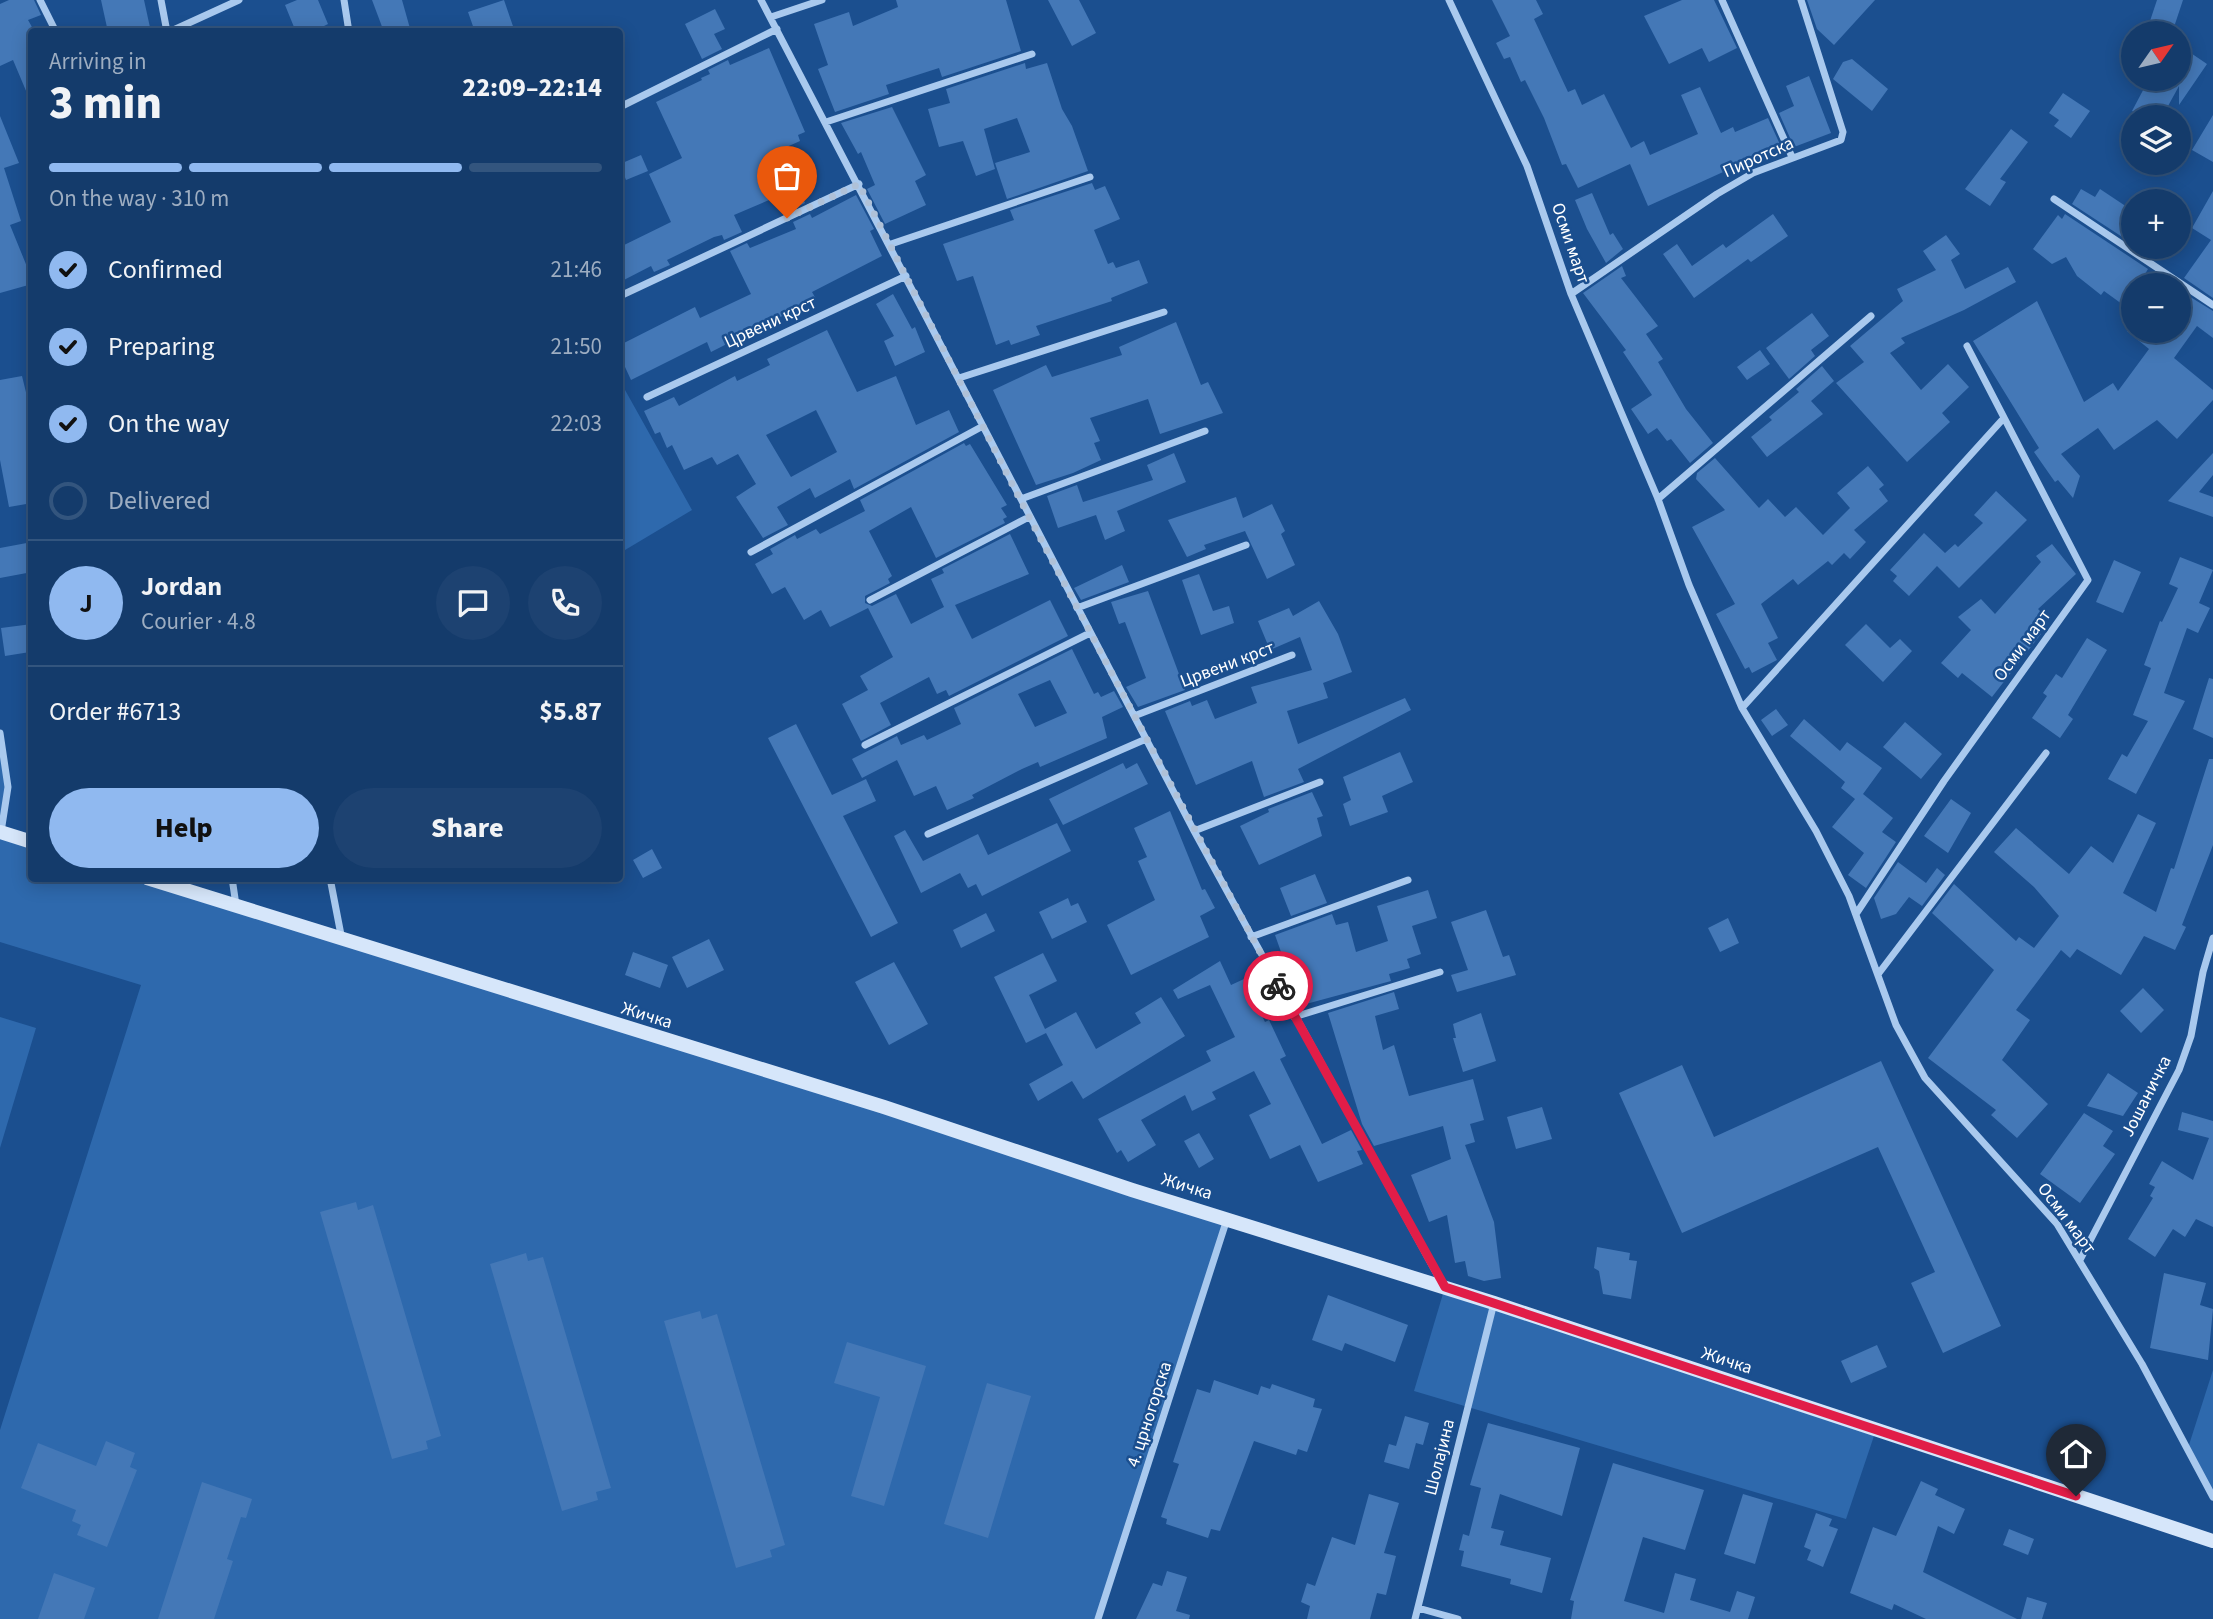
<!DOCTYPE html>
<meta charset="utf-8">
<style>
body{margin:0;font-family:"Source Sans 3",sans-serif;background:#1d4271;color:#f1f3f6;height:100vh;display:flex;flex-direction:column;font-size:26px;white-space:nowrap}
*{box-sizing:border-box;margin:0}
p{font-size:23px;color:#9dadc1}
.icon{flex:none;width:38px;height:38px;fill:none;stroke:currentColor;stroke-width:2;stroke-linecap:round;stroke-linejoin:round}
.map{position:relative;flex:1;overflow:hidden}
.details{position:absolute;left:28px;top:28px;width:595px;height:854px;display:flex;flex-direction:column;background:#143b6b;border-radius:7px;box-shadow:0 4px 18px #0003,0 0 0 2px #33557e}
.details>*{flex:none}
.needle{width:46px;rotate:56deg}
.fabs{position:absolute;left:2121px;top:21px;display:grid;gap:14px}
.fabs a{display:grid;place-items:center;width:70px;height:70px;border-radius:50%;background:#143b6b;box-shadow:0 4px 18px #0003,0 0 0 2px #33557e;font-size:35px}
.pin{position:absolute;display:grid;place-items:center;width:60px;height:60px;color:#fff;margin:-72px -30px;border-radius:50% 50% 50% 0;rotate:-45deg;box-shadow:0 0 7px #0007}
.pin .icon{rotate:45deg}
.courier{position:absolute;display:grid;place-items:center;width:70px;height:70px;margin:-35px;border:5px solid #e11d48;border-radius:50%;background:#fff;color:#222;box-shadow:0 2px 9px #0007}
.summary em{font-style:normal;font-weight:800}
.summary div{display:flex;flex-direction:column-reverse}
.summary{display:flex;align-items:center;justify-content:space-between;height:119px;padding:0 21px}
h1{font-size:46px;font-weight:800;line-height:52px}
.bar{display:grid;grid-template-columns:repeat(4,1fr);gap:10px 7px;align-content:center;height:84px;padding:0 21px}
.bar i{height:9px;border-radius:5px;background:#33557e}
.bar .current{background:#90b9f0}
.bar p{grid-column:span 4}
.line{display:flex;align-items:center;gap:18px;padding:0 21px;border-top:2px solid #33557e}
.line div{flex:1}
.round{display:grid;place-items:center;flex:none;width:74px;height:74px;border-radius:37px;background:#1d4271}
ol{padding:0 21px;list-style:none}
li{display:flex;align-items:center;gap:21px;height:77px}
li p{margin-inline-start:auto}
li .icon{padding:7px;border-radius:50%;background:#90b9f0;color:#111;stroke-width:4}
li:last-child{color:#9dadc1}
li i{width:38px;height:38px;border:4px solid #33557e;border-radius:50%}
.cta{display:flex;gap:14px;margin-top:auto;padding:14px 21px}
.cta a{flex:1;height:80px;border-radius:42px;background:#90b9f0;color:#111;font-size:28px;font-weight:800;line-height:80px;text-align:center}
.cta a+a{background:#1d4271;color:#f1f3f6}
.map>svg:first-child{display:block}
.green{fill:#2e69ad}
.building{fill:#4478b7;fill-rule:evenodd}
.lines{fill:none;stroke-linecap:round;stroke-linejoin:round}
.street{stroke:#a9c9ee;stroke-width:7}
.secondary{stroke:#d6e6fa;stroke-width:14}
.done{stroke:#afc1d8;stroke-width:7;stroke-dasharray:0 12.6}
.route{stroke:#e11d48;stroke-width:9}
.labels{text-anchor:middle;stroke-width:5;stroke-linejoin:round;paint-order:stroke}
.street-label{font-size:18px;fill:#fff;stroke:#1b4f8f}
</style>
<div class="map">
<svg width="2213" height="1619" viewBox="0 0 2213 1619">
<rect width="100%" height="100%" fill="#1b4f8f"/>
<path class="green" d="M620 381 692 510 620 553Z
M0 733 8 787 1 831 31 842 32 878 147 879 1227 1218 1098 1619H0V1430L141 985 0 942Z
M0 1017 36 1028 0 1148Z
M1445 1287 1876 1430 1846 1519 1414 1391Z
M2213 1370V1497L2188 1448Z"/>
<path class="building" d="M9 0H34L41 15 28 20 32 27V105L13 60 0 66V4Z
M101 0H144L151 32H108Z
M297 0H318L328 24 312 32H296L285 5Z
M372 0H402L411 32H384Z
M504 0 515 32H475L468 12Z
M896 0H1006L1021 51 942 77 939 68 886 85 889 94 835 112 818 69 828 65 814 24 849 12 853 26 898 7Z
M1048 0H1079L1096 33 1072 46Z
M1492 0H1536L1543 14 1534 19 1568 92 1575 89 1582 105 1604 94 1631 148 1644 141 1650 155 1698 134 1681 95 1700 87 1721 133 1733 127 1735 132 1768 118 1783 151 1777 153 1774 149 1648 206 1630 164 1578 188 1566 164 1562 165 1544 118 1525 80 1521 82 1510 57 1504 59 1496 43 1510 36Z
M1682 0H1714L1737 48 1709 62 1702 48 1669 64 1644 16Z
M1807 0H1875L1834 45 1817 29Z
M2157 0H2183L2172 33H2146Z
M715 9 725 29 714 34 722 49 702 59 685 24Z
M2179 45 2207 64 2179 105V86L2162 117H2144L2132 111 2149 79H2179Z
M769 48 805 132 798 135 800 141 780 150 805 203 788 211 781 195 734 215 742 232 724 240 722 235 714 237 667 260 670 265 654 272 651 266 620 282V247L671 222 649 174 682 158 656 102 702 80 701 78 710 74 708 70 728 60 730 65Z
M1852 59 1888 89 1872 111 1833 79 1843 62Z
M1025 63 1026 69 1047 63 1062 109 1072 126 1088 171 1007 199 995 163 1030 152 1017 118 984 129 995 169 976 176 963 141 939 147 928 109 950 103 946 89Z
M1809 76 1831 133 1794 147 1779 113 1794 106 1786 86Z
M2063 93 2090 111 2071 138 2054 126 2059 120 2049 113Z
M892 107 926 175 915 181 926 205 885 224 867 189 875 185 861 152 858 154 841 123Z
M2213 115V162L2192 150Z
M0 116 19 163 4 168 21 221 10 225 32 279V284L0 293Z
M2011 129 2028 142 2000 179 2006 182 1990 206 1965 189Z
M641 155 648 171 626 180 620 164Z
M1092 183 1095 190 1105 186 1120 219 1094 230 1108 264 1113 262 1116 268 1139 260 1148 283 1111 298 1112 301 1036 326 1040 335 1011 345 1009 340 996 345 973 276 957 281 943 244 1014 220 1010 210Z
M2081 189 2095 197 2100 189 2133 211V244L2072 204Z
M2213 191V298L2184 278 2211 240 2192 228Z
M1592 193 1610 235 1613 233 1623 249 1606 263 1587 229 1575 200Z
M856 195 874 229 870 231 882 256 812 292 816 299 711 352 707 342 631 380 620 356V345L695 307 700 318 751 294 730 251 747 243 750 248 796 229 793 222 810 214 812 218Z
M1773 214 1788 236 1751 262 1748 259 1694 298 1663 254 1677 244 1692 266 1723 244 1726 248Z
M2065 214 2148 269 2145 274 2160 285H2133V312L2104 291 2101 295 2077 276 2066 257 2052 264 2033 249 2058 215 2062 219Z
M1946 235 1960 254 1951 260 1965 289 2008 267 2016 282 1964 310 1901 338 1905 343 1890 353 1921 390 1948 364 1969 387 1942 413 1950 422 1907 462 1836 383 1864 362 1850 346 1903 301 1897 289 1936 270 1923 251Z
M2137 247H2164L2155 259Z
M1622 266 1626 276 1621 278 1658 326 1646 334 1663 359 1658 362 1686 409 1713 443 1690 463 1671 439 1667 441 1657 428 1648 434 1631 409 1652 395 1623 352 1626 350 1583 293Z
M2179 290 2213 311V338L2197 326 2174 358 2213 390V400L2177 439 2157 420 2114 450 2098 428 2061 454 2080 476 2073 498 2058 480 2055 482 2034 452 2039 448 1973 341 2037 301 2084 402 2113 383 2118 391 2149 349 2127 331H2179Z
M893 294 912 329 915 327 925 352 895 366 884 341 894 336 876 304Z
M1812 313 1829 336 1811 350 1815 356 1789 379 1766 348Z
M1176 322 1201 385 1208 382 1223 413 1160 434 1148 399 1090 418 1100 441 1094 443 1101 460 1073 473 1036 485 993 390 1046 365 1052 377 1122 355 1119 347Z
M827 330 857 392 896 376 916 425 949 410 959 432 854 489 850 479 815 498 810 488 777 507 788 525 763 538 736 497 756 484 738 454 717 465 712 457 684 470 672 445 667 448 660 432 655 434 644 411 674 397 679 406 735 376 737 381 770 365 767 359ZM816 410 837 452 791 477 766 435Z
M1760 350 1770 364 1747 380 1737 367Z
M1822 366 1834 381 1811 401 1823 414 1767 457 1751 437 1772 420 1769 417 1799 392 1796 389Z
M22 376 32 417V503L9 507 0 460V380Z
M964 443 966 446 970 444 1007 505 1001 508 1007 517 1003 519 1005 523 936 558 911 507 869 531 892 576 888 579 890 583 865 596V603L872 606 896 594 911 624 944 607 931 579 944 573 942 569 1010 534 1029 574 955 605 972 639 1050 600 1068 636 949 696 946 690 937 694 929 677 880 703 891 725 861 741 842 704 868 690 860 676 893 657 868 608 830 627 821 610 804 620 785 587 772 594 755 564 773 554 770 549 795 535 797 539 816 529 820 534 865 511 860 500Z
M1174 453 1186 482 1117 511 1125 531 1105 540 1096 515 1058 528 1047 496 1077 485 1083 502 1153 480 1147 465Z
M2213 453V475L2199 492 2213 497V517L2168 501Z
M1715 458 1759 508 1768 499 1785 517 1796 507 1823 535 1850 508 1837 493 1868 466 1884 485 1879 489 1888 501 1854 530 1866 542 1850 559 1844 553 1832 565 1828 561 1798 585 1793 579 1761 604 1778 638 1768 643 1777 660 1752 673 1749 667 1745 669 1716 614 1735 604 1692 527 1725 510 1696 479 1697 473Z
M1996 491 2027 520 1959 588 1937 566 1909 596 1893 581 1897 576 1890 570 1924 533 1945 553 1955 544 1958 547 1983 523 1974 515Z
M1236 497 1243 518 1272 504 1285 531 1281 534 1295 565 1267 579 1245 531 1204 545 1206 549 1187 557 1168 520Z
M32 542V572L0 578V548Z
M2052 544 2076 574 2038 609 2044 615 2033 627 2041 634 1992 697 1962 673 1958 678 1941 663 1971 630 1958 617 1981 599 1995 614 2041 562 2036 556Z
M2180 557 2213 570 2199 603 2210 608 2198 633 2187 628 2164 693 2185 701 2136 794 2108 779 2122 754 2127 757 2148 721 2133 715 2151 668 2144 665 2160 621 2162 622 2178 588 2169 584Z
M2114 560 2141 572 2123 613 2096 602Z
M1122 565 1129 582 1081 600 1074 588Z
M1199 574 1213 611 1229 606 1234 623 1201 635 1182 580Z
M1148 591 1185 690 1138 707 1126 687 1146 678 1125 622 1119 624 1111 602Z
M1319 601 1338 634 1352 672 1323 683 1328 698 1287 711 1298 744 1405 698 1411 710 1298 769 1304 782 1264 797 1252 761 1196 785 1165 711 1190 701 1192 706 1207 700 1215 719 1257 703 1251 687 1312 670 1300 637 1270 650 1258 621 1289 608 1293 616Z
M32 624 30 652 5 656 1 628Z
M1866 624 1890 648 1900 639 1912 651 1883 682 1845 645Z
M2087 638 2107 650 2068 715 2073 719 2060 738 2032 718 2047 696 2043 693 2056 674 2062 678Z
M1072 649 1094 694 1098 692 1101 697 1114 691 1123 707 1102 717 1107 738 1040 767 1038 762 1022 769 972 795 974 798 947 810 936 786 914 796 897 760 862 778 852 759 897 736 901 745 924 735 927 740 961 724 954 708ZM1050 680 1067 713 1035 727 1018 694Z
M2209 678 2213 679V738L2193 729Z
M1776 709 1788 725 1772 736 1761 720Z
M1804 719 1840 751 1847 742 1882 768 1863 794 1893 818 1882 832 1896 842 1866 888 1848 875 1864 853 1832 827 1855 799 1841 788 1845 782 1790 736Z
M1905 722 1942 754 1921 779 1883 747Z
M796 724 832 795 866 779 876 801 843 816 898 923 871 937 768 738Z
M1400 752 1413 782 1382 796 1388 812 1350 826 1343 804 1351 800 1343 777Z
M2209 759H2213V845L2182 925 2186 927 2175 950 2144 936 2121 975 2077 949 2070 958 2061 950 2016 1010 2030 1020 2002 1060 2048 1104 2017 1138 1991 1115 1996 1110 1928 1058 1994 970 1932 913 1954 884 2016 941 2019 937 2034 948 2059 916 2034 887 1994 852 2016 828 2069 874 2091 846 2113 863 2138 814 2156 823 2123 893 2156 912 2171 868 2174 869Z
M1123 763 1126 769 1137 763 1148 784 1063 825 1049 799Z
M1312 792 1323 816 1317 818 1322 836 1259 865 1240 826 1269 812 1268 809Z
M1951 799 1971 813 1948 853 1924 836Z
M1170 811 1202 890 1205 889 1215 908 1200 916 1209 937 1131 975 1107 925 1155 900 1138 861 1147 857 1134 828Z
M1057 823 1071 851 982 896 976 884 968 888 960 873 921 893 894 836 905 830 923 861 978 834 988 855Z
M652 849 662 868 643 878 633 860Z
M1898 862 1926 883 1937 868 1945 875 1922 906 1909 897 1896 914 1881 919 1874 898Z
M1315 874 1327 903 1291 916 1280 888Z
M1428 890 1437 918 1412 926 1421 954 1407 959 1410 968 1389 974 1391 981 1306 1004 1292 964 1286 966 1275 935 1332 914 1336 925 1348 922 1356 952 1388 941 1377 906Z
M1068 898 1071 906 1078 903 1087 922 1052 939 1039 912Z
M1486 910 1503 957 1509 955 1516 975 1457 992 1451 975 1468 970 1451 922Z
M986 913 995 931 961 948 953 930Z
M1728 918 1739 943 1720 952 1708 928Z
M709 939 724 970 687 988 672 957Z
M633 952 668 965 660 988 625 975Z
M1043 953 1057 981 1029 995 1045 1029 1076 1012 1096 1049 1141 1023 1135 1013 1161 997 1185 1036 1083 1099 1072 1081 1038 1101 1029 1084 1063 1065 1046 1033 1026 1043 994 977Z
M1220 961 1231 985 1244 979 1265 1022 1269 1020 1286 1056 1280 1059 1322 1144 1351 1130 1362 1150 1357 1151 1363 1164 1318 1182 1300 1145 1270 1159 1249 1115 1271 1104 1254 1071 1212 1092 1216 1099 1192 1111 1185 1095 1141 1120 1156 1145 1128 1162 1121 1150 1117 1153 1098 1119 1211 1061 1206 1051 1235 1037 1210 985 1178 999 1173 990Z
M894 962 928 1024 889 1045 855 982Z
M2143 988 2164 1010 2141 1033 2120 1011Z
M1394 992 1399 1009 1375 1016 1383 1050 1394 1045 1409 1096 1473 1079 1484 1120 1470 1124 1475 1142 1465 1145 1494 1222 1501 1278 1484 1281 1468 1276 1465 1261 1455 1263 1447 1215 1429 1222 1411 1175 1451 1159 1443 1126 1374 1146 1362 1124 1328 1013Z
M1481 1013 1496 1061 1463 1072 1453 1038H1456L1453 1024Z
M1881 1061 2001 1326 1943 1353 1911 1283 1935 1272 1878 1147 1682 1233 1619 1093 1682 1065 1714 1137Z
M2108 1073 2138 1093 2123 1116 2087 1106Z
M1542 1107 1552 1139 1516 1149 1507 1117Z
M2182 1112 2213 1121V1227L2196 1219 2185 1237 2173 1229 2155 1257 2128 1239 2153 1198 2150 1196 2155 1187 2149 1184 2162 1161 2193 1180 2209 1138 2178 1130Z
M2084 1113 2113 1131 2103 1146 2115 1154 2080 1203 2040 1174Z
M1199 1133 1214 1159 1199 1168 1184 1141Z
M356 1202 358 1210 373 1205 441 1436 426 1441 428 1449 392 1459 320 1212Z
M1597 1247 1630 1253 1629 1260 1637 1261 1631 1299 1603 1294 1599 1271 1594 1268Z
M526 1253 528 1261 543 1257 611 1488 596 1492 598 1500 562 1511 490 1264Z
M2164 1273 2206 1283 2200 1305 2213 1309 2208 1360 2150 1348Z
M1328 1295 1408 1325 1395 1362 1345 1343 1342 1351 1312 1340Z
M700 1311 702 1319 717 1314 785 1545 770 1550 772 1557 736 1568 664 1321Z
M847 1342 926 1366 884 1506 851 1496 880 1397 834 1383Z
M1877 1345 1887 1367 1851 1383 1841 1361Z
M1214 1380 1258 1395 1261 1386 1270 1389 1272 1384 1315 1399 1313 1407 1322 1409 1307 1452 1298 1449 1296 1455 1254 1441 1220 1531 1211 1529 1208 1538 1166 1524 1167 1519 1161 1517 1179 1464 1173 1462 1197 1389 1210 1393Z
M987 1383 1031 1396 988 1538 944 1524Z
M1405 1416 1429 1423 1423 1445 1416 1443 1409 1469 1384 1462 1389 1444 1396 1446Z
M1488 1423 1580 1448 1562 1516 1500 1494 1491 1528 1504 1531 1500 1545 1551 1558 1542 1593 1510 1584 1511 1579 1461 1566 1464 1551 1459 1550 1463 1534 1469 1536 1481 1488 1470 1485Z
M106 1441 135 1453 130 1467 137 1470 107 1547 77 1535 81 1525 72 1521 76 1510 21 1488 38 1443 96 1466Z
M1613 1463 1704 1490 1685 1550 1643 1537 1624 1601 1664 1613 1675 1573 1696 1579 1690 1600 1730 1612 1737 1591 1755 1597 1748 1619H1571L1574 1601 1570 1600Z
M1921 1481 1938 1489 1935 1495 1965 1509 1954 1534 1938 1526 1923 1572 2017 1619H1926L1894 1604 1892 1610 1850 1593 1873 1527 1896 1536Z
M202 1482 252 1499 246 1518 241 1517 227 1559 233 1561 214 1619H158Z
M1369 1494 1399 1503 1384 1553 1396 1556 1386 1595 1377 1593 1370 1619H1307L1310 1606 1301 1602 1307 1583 1315 1586 1332 1537 1355 1545Z
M1743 1494 1773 1503 1755 1564 1724 1554Z
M1816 1513 1832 1519 1829 1526 1838 1529 1823 1567 1807 1560 1811 1550 1804 1547Z
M2009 1529 2034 1539 2028 1555 2003 1545Z
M1167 1571 1187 1577 1176 1611 1190 1615 1189 1619H1136L1153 1583 1162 1586Z
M54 1573 95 1588 84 1619H38Z
M2027 1597 2047 1603 2042 1619H2021Z"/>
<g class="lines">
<path class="street" d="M40 0 56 32
M161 0 167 32
M344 0 349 32
M761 0 1194 831 1444 1287
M1449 0 1527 166 1571 294 1658 499 1689 585 1742 708 1816 831 1849 896 1896 1025 1925 1078 2057 1224 2142 1364 2213 1497
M1722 0 1792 157
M771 17 822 0
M169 32 239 0
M622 106 777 29
M826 122 1032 54
M2054 199 2213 305
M891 244 1090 177
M1571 294 1717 194 1753 173 1841 140 1843 132 1801 0
M620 296 859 184
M959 378 1164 312
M647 397 906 276
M1021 499 1205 431
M1658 499 1871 316
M751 552 983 426
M870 600 1029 517
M1077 608 1246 545
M1742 708 2003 419
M1134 716 1292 655
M0 733 8 787 1 832
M865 745 1090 633
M1194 831 1320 782
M928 834 1146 739
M232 878 236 905
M330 878 342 940
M1856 914 1944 781 2088 580 1967 346
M1251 937 1408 880
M1879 973 2046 753
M1294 1017 1440 972
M2080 1260 2179 1070 2191 1036 2203 972 2213 938
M1418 1608 1458 1619
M1098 1619 1227 1219
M1415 1619 1494 1303"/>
<path class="secondary" d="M0 832 32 842
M147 878 884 1107 1132 1190 1494 1303 2213 1541"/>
</g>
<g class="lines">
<path class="done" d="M787 218 859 184 1029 517 1278 986"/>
<path class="route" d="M1278 986 1445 1287 2076 1496"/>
</g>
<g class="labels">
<g class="street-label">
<text transform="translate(1758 157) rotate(-24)" y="6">Пиротска</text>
<text transform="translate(1571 243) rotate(71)" y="6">Осми март</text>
<text transform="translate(770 322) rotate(-25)" y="6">Црвени крст</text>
<text transform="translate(2022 645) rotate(-54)" y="6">Осми март</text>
<text transform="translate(1227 664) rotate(-21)" y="6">Црвени крст</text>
<text transform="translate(647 1015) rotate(17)" y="6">Жичка</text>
<text transform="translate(2146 1096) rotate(-63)" y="6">Јошаничка</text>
<text transform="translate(1187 1186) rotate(17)" y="6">Жичка</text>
<text transform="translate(2067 1218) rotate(53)" y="6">Осми март</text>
<text transform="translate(1727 1360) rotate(18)" y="6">Жичка</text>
<text transform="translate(1149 1414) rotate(-72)" y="6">4. црногорска</text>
<text transform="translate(1439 1457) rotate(-76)" y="6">Шолајина</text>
</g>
</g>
</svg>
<div class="fabs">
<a><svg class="needle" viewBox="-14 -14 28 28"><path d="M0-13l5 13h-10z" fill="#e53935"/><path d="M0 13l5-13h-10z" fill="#9dadc1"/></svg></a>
<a><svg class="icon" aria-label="layers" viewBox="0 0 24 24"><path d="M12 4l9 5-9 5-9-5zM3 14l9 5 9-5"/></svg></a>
<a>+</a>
<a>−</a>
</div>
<div class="pin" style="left:787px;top:218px;background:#ea580c"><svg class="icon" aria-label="bag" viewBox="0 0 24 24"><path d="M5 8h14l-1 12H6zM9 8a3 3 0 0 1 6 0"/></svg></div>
<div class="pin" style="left:2076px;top:1496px;background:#1f2937"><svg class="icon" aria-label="home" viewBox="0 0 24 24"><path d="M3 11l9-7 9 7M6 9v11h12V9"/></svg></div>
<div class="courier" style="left:1278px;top:986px"><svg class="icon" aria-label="bike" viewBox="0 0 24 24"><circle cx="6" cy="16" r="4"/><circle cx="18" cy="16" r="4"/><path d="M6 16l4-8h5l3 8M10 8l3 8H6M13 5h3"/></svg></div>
<section class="details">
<div class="summary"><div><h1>3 min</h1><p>Arriving in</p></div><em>22:09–22:14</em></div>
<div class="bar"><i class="current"></i><i class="current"></i><i class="current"></i><i></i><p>On the way · 310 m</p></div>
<ol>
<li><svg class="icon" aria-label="check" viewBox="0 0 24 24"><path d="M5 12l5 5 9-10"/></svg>Confirmed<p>21:46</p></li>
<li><svg class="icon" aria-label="check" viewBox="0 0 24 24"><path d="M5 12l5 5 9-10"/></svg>Preparing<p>21:50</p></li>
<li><svg class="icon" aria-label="check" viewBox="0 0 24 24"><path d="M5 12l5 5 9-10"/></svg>On the way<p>22:03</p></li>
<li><i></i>Delivered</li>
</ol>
<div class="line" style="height:126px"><b class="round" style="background:#90b9f0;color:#111">J</b><div><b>Jordan</b><p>Courier · 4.8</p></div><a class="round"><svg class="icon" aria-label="chat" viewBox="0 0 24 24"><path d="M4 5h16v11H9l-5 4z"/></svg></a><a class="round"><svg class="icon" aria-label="phone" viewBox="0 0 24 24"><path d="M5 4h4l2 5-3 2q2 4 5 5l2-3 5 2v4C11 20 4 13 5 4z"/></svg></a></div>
<div class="line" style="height:91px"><div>Order #6713</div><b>$5.87</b></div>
<div class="cta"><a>Help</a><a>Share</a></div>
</section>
</div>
